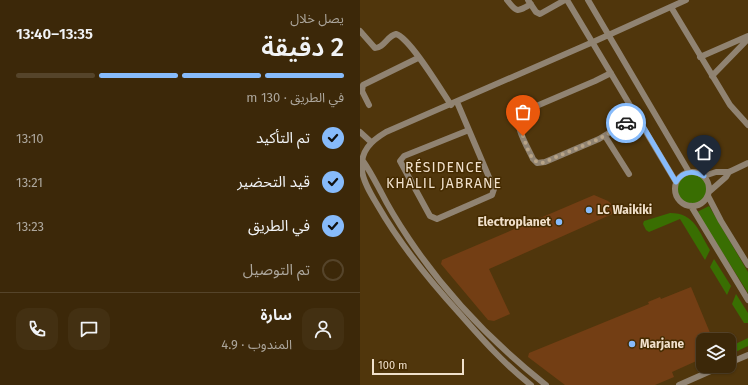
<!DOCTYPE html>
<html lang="ar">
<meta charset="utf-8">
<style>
body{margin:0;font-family:"Fira Sans","Noto Sans Arabic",sans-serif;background:#433012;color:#f1f3f6;direction:rtl;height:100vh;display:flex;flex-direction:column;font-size:15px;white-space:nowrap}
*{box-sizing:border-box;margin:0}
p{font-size:13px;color:#aca69c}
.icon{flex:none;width:22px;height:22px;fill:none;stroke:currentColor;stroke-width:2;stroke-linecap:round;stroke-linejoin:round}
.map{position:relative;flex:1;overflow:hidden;direction:ltr}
.details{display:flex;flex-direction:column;background:#3c2809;width:360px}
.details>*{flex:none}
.buttons{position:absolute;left:336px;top:333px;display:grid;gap:8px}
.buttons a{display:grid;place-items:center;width:40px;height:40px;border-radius:8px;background:#3c2809;box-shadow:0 1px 3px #0004,0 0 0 1px #55442a;font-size:20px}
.scale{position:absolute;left:12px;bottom:10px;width:92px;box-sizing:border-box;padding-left:4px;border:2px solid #f0e0cb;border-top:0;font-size:11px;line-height:14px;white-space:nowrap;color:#f0e0cb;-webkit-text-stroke:3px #452b00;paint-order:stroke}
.pin{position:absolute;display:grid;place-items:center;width:34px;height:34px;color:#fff;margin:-41px -17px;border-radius:50% 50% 50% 0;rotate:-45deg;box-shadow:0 0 4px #0007}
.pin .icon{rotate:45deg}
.courier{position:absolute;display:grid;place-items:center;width:40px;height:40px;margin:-20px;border:3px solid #87bbfb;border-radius:50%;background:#fff;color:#222;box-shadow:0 1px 5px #0007}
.overview em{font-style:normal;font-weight:600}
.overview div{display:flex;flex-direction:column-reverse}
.overview{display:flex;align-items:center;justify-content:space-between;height:68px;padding:0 16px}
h1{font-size:26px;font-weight:600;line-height:30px}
.bar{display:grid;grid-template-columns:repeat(4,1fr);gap:6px 4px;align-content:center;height:48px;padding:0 16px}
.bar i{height:5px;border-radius:3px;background:#55442a}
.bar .active{background:#87bbfb}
.bar p{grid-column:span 4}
.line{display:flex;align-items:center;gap:10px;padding:0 16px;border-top:1px solid #55442a}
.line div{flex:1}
.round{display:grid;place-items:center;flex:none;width:42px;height:42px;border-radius:12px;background:#433012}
ol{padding:0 16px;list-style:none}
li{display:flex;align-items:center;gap:12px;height:44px}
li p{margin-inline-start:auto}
li .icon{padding:4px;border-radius:50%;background:#87bbfb;color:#111;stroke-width:4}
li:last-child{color:#aca69c}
li i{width:22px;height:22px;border:2px solid #55442a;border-radius:50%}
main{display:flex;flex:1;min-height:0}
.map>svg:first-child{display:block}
.green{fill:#396e02}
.building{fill:#733e14}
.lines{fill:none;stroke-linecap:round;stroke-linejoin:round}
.minor{stroke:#908372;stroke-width:6}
.done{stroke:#b8a488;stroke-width:4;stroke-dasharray:0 7.2}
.route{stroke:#87bbfb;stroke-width:5}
.poi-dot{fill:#87bbfb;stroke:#452b00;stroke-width:1.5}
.labels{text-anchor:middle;stroke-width:3;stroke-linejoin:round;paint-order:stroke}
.poi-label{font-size:12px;font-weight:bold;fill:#f0e0cb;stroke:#452b00;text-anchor:start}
.quarter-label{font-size:14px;letter-spacing:1px;fill:#f0e0cb;stroke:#452b00}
</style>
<main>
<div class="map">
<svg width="388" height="385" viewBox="0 0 388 385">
<rect width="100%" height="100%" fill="#50360c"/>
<path class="green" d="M317 189a15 15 0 1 1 30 0a15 15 0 1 1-30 0Z
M349 206 388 272V293L337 212Z
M310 213C335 213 339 232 350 250L345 260 320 219 289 232 286 230 283 224 284 221Z
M354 259 371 286 367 295 350 267Z
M376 294 388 313V323H384L372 304Z
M388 338V346L369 355V347Z"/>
<path class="building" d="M234 195 248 201 259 211 129 269 150 314 134 321 128 320 81 264 82 260Z
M331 287 353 340H343V358L312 372 314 377 295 385H205L168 357 169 353 289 304 288 302 300 297 301 299Z"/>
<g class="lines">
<path class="minor" d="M147 0C157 13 157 12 171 4
M168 0 176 12 180 14 205 0
M207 0 316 182
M228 0 329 172
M311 7 370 105 388 125
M0 31 15 48C24 48 27 36 36 34 50 38 81 90 91 105
M340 57 388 36
M251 73 235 81 160 113C153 124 168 148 173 159L177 163 185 162 239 139 277 116
M352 76 388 39
M97 102 134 189 132 195 77 219 70 216 40 161 44 156 109 130
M9 105 2 91 3 85 58 58
M0 132 11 142
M245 136 269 174
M3 161C10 171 15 181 21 192 29 208 39 224 49 239 86 294 134 344 186 385
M315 189a17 17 0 1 1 34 0a17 17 0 1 1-34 0Z
M344 176 356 172H369L388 163
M350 191 366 177 369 172
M348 196 361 221 388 265
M331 206 388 300
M369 363 388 355
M171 385C144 364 122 339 100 314 69 280 41 246 18 206 12 196 3 182 2 170 0 151 11 141 26 132L233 42 326 0
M319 385 362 366"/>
</g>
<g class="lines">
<path class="done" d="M163 136C167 146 170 163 182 163L239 139 266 123"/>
<path class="route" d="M266 123 277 116 316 182C323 171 332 170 344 176"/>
</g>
<g class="poi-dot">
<circle cx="229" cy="210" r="4"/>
<circle cx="199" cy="222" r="4"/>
<circle cx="272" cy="344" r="4"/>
</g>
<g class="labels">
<g class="poi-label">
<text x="237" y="214">LC Waikiki</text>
<text x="191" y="226" text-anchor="end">Electroplanet</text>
<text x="280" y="348">Marjane</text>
</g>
<g class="quarter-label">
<text x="84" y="172">RÉSIDENCE<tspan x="84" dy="16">KHALIL JABRANE</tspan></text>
</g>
</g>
</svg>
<div class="buttons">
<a><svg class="icon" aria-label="layers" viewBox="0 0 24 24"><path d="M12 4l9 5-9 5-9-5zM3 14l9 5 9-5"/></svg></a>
</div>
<div class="scale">100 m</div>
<div class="pin" style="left:163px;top:136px;background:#ea580c"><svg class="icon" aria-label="bag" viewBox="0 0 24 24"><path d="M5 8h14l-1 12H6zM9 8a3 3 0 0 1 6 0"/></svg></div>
<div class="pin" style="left:344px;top:176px;background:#1f2937"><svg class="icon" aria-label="home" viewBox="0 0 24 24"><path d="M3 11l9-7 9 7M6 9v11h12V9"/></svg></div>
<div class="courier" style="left:266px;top:123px"><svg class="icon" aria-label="car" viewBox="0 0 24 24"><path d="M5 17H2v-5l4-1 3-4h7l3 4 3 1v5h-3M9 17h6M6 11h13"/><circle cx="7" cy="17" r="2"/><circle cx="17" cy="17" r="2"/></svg></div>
</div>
<section class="details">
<div class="overview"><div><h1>2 دقيقة</h1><p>يصل خلال</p></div><em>13:35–13:40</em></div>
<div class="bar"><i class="active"></i><i class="active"></i><i class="active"></i><i></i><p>في الطريق · 130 m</p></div>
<ol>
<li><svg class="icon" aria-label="check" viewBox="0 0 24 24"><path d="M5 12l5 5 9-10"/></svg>تم التأكيد<p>13:10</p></li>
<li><svg class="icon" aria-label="check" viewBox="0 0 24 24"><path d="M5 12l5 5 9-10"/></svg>قيد التحضير<p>13:21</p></li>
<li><svg class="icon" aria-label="check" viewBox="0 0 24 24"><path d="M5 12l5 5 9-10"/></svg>في الطريق<p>13:23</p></li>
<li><i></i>تم التوصيل</li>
</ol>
<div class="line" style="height:72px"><a class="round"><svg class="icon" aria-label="person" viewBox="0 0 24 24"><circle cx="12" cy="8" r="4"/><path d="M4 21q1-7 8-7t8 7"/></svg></a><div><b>سارة</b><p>المندوب · 4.9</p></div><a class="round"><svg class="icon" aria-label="chat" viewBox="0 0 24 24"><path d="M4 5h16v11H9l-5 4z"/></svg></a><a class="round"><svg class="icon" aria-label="phone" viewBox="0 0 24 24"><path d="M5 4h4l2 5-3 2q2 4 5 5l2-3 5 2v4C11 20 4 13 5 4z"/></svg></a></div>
</section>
</main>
